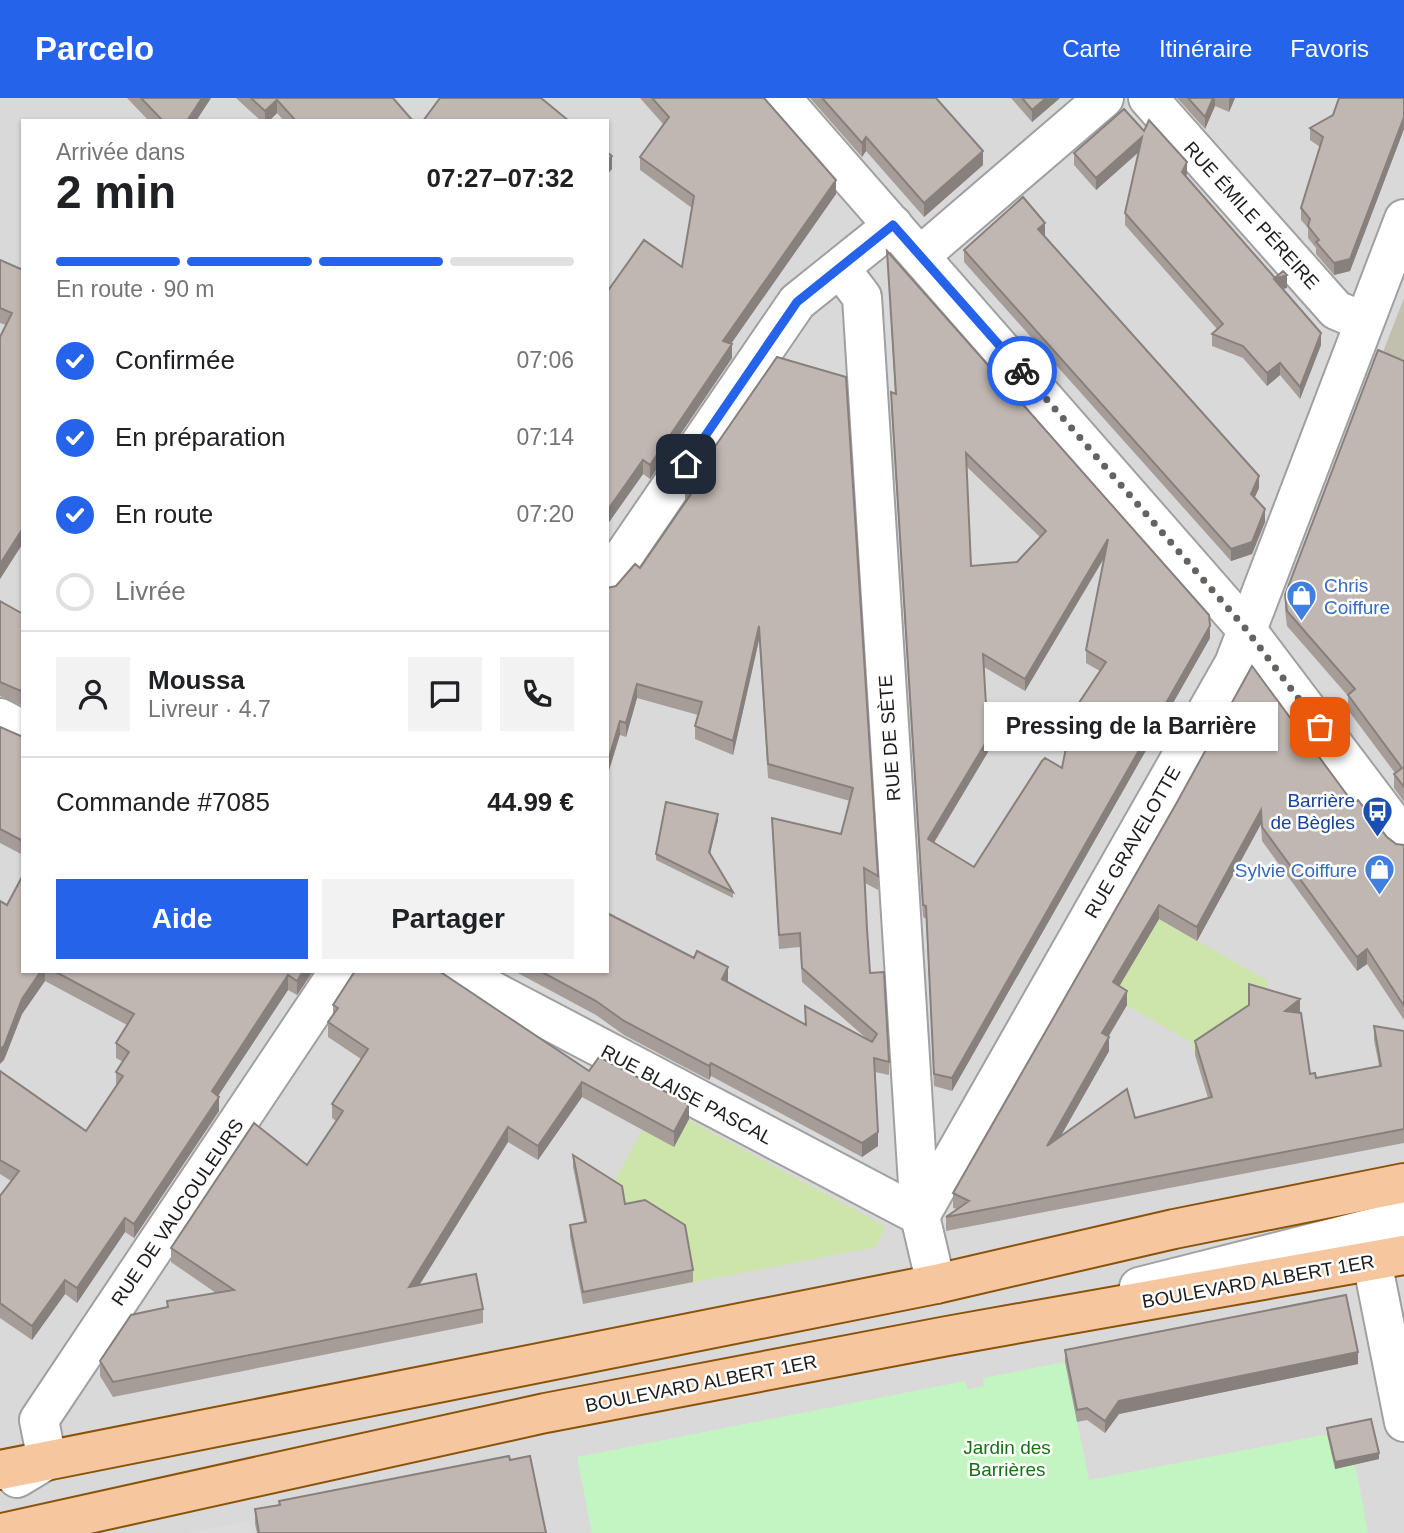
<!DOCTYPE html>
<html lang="fr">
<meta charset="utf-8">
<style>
body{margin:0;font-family:Arial,sans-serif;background:#f2f2f2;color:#202124;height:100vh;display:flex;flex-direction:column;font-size:26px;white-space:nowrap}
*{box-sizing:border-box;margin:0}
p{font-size:23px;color:#757577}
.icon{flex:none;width:38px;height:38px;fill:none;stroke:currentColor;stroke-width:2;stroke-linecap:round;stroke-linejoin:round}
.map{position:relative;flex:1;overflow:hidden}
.panel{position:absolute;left:21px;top:21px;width:588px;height:854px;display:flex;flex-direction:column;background:#fff;border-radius:0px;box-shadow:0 2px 5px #0004}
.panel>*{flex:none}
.pin{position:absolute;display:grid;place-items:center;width:60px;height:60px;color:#fff;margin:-30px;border-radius:14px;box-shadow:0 4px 10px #0006}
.courier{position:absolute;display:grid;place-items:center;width:70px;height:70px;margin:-35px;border:5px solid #2563eb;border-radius:50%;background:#fff;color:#222;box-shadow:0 2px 9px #0007}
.bubble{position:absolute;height:49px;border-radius:0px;background:#fff;box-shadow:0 2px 5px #0004;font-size:23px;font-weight:800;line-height:49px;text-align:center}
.summary em{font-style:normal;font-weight:800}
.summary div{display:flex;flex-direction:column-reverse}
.summary{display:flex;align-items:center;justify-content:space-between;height:119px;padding:0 35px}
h1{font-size:46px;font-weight:800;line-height:52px}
.bar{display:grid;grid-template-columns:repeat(4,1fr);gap:10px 7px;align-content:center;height:84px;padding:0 35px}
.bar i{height:9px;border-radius:5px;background:#e0e0e0}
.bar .on{background:#2563eb}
.bar p{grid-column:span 4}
.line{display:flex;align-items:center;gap:18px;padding:0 35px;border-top:2px solid #e0e0e0}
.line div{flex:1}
.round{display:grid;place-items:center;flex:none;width:74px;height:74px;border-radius:0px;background:#f2f2f2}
ol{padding:0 35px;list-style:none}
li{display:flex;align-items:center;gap:21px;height:77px}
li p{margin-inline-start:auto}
li .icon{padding:7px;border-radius:50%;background:#2563eb;color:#fff;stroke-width:4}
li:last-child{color:#757577}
li i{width:38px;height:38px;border:4px solid #e0e0e0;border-radius:50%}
.button{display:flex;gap:14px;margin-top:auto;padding:14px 35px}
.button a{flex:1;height:80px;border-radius:0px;background:#2563eb;color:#fff;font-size:28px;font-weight:800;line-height:80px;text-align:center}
.button a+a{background:#f2f2f2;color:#202124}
header{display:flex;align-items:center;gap:42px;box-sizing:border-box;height:98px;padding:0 35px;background:#2563eb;color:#fff}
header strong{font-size:33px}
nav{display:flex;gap:38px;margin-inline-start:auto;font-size:24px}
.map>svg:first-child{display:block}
.residential{fill:#dad9d9;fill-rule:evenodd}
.construction{fill:#c1bfae}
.grass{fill:#cde5aa}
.park{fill:#c2f5c1}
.parking{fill:#dcdcdc}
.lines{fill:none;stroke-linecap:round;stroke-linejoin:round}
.minor-casing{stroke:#a0a0a0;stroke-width:42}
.tertiary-casing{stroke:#a0a0a0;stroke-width:42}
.primary-casing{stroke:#8b5209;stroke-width:42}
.minor{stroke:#fff;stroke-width:38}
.tertiary{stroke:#fff;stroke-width:38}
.primary{stroke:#f6c79e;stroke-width:38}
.wall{fill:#a69d99;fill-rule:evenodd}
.shaded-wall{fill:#87807d}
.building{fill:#c1b7b2;stroke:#87807d;stroke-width:2;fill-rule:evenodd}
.done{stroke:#656361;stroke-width:7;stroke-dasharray:0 12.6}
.route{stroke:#2563eb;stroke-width:9}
.labels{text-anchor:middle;stroke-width:5;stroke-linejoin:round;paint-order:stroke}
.street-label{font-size:19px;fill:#1c1c1c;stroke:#fff}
.shop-label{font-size:19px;fill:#366cbe;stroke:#fff;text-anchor:start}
.transit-label{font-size:19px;fill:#164399;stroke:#fff;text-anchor:end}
.park-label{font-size:19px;fill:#147212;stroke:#fff}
</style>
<header>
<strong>Parcelo</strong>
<nav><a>Carte</a><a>Itinéraire</a><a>Favoris</a></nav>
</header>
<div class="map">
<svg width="1404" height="1435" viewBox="0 0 1404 1435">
<rect width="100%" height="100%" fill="#ede8e2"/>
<path class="residential" d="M0 0H1404V1435H0ZM23 23H607V873H23Z"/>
<path class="construction" d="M1404 200V277L1378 267Z"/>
<path class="grass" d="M1128 804 1267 882 1268 906 1195 957 1192 945 1083 882Z
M657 1005 885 1128 876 1149 628 1197 609 1093Z"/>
<path class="park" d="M1065 1264 1089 1382 1328 1336 1355 1366 1368 1435H592L577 1359 965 1283 967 1292 984 1288 983 1280Z"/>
<path class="parking" d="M250 1423 252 1435H186L192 1434Z"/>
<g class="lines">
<defs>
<path id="minor" d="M1148 0 1336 212 1364 224
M921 157 1104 0
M840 170 862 199 920 1118 936 1186
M607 482 797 204 893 127
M0 620 23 632
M455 873 920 1118
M920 1118 1234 566 1404 121
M1372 1163 1404 1324
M17 1380 47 1362 39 1322 339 873"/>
<path id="tertiary" d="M781 0 1246 531 1404 740
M1139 1189 1404 1122"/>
<path id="primary" d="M0 1372 936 1186 1174 1131 1404 1085
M2 1435 545 1315 947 1238 1404 1157"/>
</defs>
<use href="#minor" class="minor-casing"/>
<use href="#tertiary" class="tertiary-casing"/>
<use href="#primary" class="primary-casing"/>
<use href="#minor" class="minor"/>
<use href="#tertiary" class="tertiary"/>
<use href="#primary" class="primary"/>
</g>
<path class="wall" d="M127 0H211L196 23H149Z
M236 0H393L413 23H284L277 15 269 23H261Z
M640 0H764L836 96 731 246 732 260 650 381 643 376 607 427V194L682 169 692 110 640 72V59L663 26Z
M810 0H936L983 67 924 119 866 53 862 59Z
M1011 0H1060L1032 24Z
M1177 0H1235L1229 14 1215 8 1205 31Z
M1404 0V31L1350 173 1334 177 1316 156V150L1308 140V130L1301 122V110L1320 49 1310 42V30Z
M1144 33 1187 76 1186 78 1275 180 1287 190 1283 191 1321 247 1300 301 1280 277 1267 288 1243 260 1212 248V236L1217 231 1125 127V115L1139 54 1096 92 1074 67V55Z
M1045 137 1044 138 1259 390 1254 400 1265 424 1252 456 1231 463 964 164V152Z
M887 153 1210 540 952 993 934 988 926 821 923 819 891 306V294L895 295ZM966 368 1040 439 1017 464 971 468ZM1105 459 1086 552V565L1100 573 1062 670 974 769 934 745 988 654 984 569 1025 593Z
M0 162 23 172V445L0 481V239L6 227 0 225Z
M777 259 878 778V792L865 785 867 831 870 875 889 964V977L875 974 878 1048 862 1059 711 978 709 982 624 937 596 917 514 873H607L728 883V884L805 927V908L867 941 802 884 800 849 779 851 772 720 841 736 850 703 768 680 759 542 733 657 695 641V628L698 617 637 600 626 639 620 637 616 488 640 470 685 405V392Z
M1404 263V704L1394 690V676L1395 675 1348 612V598L1287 528 1285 511V497Z
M0 503 23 516V608L0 598Z
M0 629 23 639V757L0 745Z
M1353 705 1387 739 1396 746 1404 747V922L1367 866 1357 873 1262 743 1261 726 1197 843 1159 821 1119 888 1127 907 1109 938V953L1061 1038 1208 1000 1195 957V943L1300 915 1310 976 1316 980 1379 968 1374 942V928L1404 933V1045L946 1133V1119L957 1111 953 1110V1095L1176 706Z
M718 722 710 756 733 794V800L656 762V756Z
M23 873H313L297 897 288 892 218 998 219 1013 134 1140 125 1134 77 1205 65 1196 32 1242 0 1220V1098L11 1083 0 1076V973L86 1033 116 988V974L123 964 116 960V945L127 927 45 883 22 916 4 962Z
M445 878 589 973 689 1021 674 1049 582 999 538 1062 508 1044 419 1187 483 1211V1225L113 1299 100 1278V1263L167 1209V1203L216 1195 171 1164V1150L307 1067 336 1023 332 1020V1006L361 961 328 939V924L333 917V907Z
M573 1057 625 1106 693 1172V1184L583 1206 570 1139V1127L584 1124 573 1069Z
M1065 1252 1358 1266 1119 1316 1105 1335 1087 1322 1077 1324 1065 1264Z
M1327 1330 1379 1361 1335 1371 1327 1336Z
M510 1362 546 1435H257L255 1426V1411L279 1407V1403Z"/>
<path class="shaded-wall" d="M202 0H211L196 23H187Z
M1046 0H1060L1032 24V12Z
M1213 0H1215V8L1205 31V19Z
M1230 0H1235L1229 14V2Z
M277 2V15L269 23H265V13Z
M1404 19V31L1350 173 1334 177V165Z
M866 39V53L862 59V45Z
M1142 39V51L1096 92V80Z
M983 53V67L924 119V105Z
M612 58V71L607 77V63Z
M1187 64V76L1182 86V74Z
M836 82V96L723 257V243Z
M1045 125V137L1038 143V131Z
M1287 177V190L1274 193V181Z
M1321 235V247L1300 301V289Z
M732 246V260L650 381V367Z
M1280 265V277L1267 288V275Z
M643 362V376L607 427V413Z
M1259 378V390L1251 408V396Z
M1265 411V424L1252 456 1231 463V451Z
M23 430V445L0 481V466Z
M1108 441V453L1025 593V581Z
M759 528V542L733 657V643Z
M1210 528V540L952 993V980Z
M637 586V600L626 639V625Z
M620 623V637L607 679V666Z
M988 641V654L928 754V741Z
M1261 712V726L1197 843V829Z
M718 716V722L709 760V754Z
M1159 807V821L1113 899V884Z
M1367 851V866L1357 873V859Z
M728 869V883L722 895V881Z
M41 873H45V883L22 916 4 962 0 966V951L22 901Z
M303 873H313L297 897V883Z
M288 877V892L212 1007V993Z
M1127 893V907L1102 949V935Z
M1300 901V916L1285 913Z
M1109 939V953L1047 1062V1048Z
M711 965V978L709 982V968Z
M582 984V999L538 1062V1048Z
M219 999V1013L134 1140V1126Z
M689 1006V1021L674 1049V1034Z
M508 1029V1044L409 1204V1189Z
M878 1034V1048L862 1059V1045Z
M125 1120V1134L77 1205V1190Z
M65 1182V1196L32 1242V1228Z
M1358 1254V1266L1119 1316 1105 1335V1323L1119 1303Z
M1379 1355V1361L1335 1371V1364Z"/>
<path class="building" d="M141 0H202L187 23H163Z
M251 0H393L413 23H296L277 2 265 13Z
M440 0H541L569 23H423Z
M652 0H764L836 82 723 243 732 246 650 367 643 362 607 413V194L644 142 682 169 694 98 640 59 669 19Z
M822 0H936L983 53 924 105 866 39 862 45Z
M1022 0H1046L1032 12Z
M1188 0H1213L1205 19Z
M1339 0H1404V19L1350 161 1334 165 1316 144 1319 142 1308 128 1310 121 1301 110 1323 39 1310 30 1333 17Z
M1124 11 1144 33 1149 22 1187 64 1182 74 1275 180 1283 173 1287 177 1274 181 1321 235 1300 289 1280 265 1267 275 1243 248 1212 236 1223 226 1125 115 1142 39 1096 80 1074 55Z
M607 54 612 58 607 63Z
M1023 99 1045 125 1038 131 1259 378 1251 396 1265 411 1252 444 1231 451 964 152Z
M887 153 1209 517 1210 528 952 980 934 976 926 808 923 807 891 294 896 296ZM966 355 1046 433 1017 464 971 468ZM1108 441 1086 552 1106 564 1073 614 1062 670 1045 660 1042 663 974 769 928 741 988 641 983 556 1025 581Z
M0 162 23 172V430L0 466V239L12 215 0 210Z
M1378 252 1404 263V689L1394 676 1402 670 1348 597 1355 591 1287 513 1285 497Z
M777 259 846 279 878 778 864 770 867 831 870 875 884 874 889 964 874 960 878 1034 862 1045 711 965 709 968 624 923 596 903 540 873H607V815L694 860 697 853 728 869 722 881 806 927 805 908 872 944 877 936 802 870 800 835 779 837 772 720 841 736 853 690 768 666 759 528 733 643 695 628 702 604 637 586 626 625 620 623 607 666V490L616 488 635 466 640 470 691 396 685 392Z
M0 503 23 516V594L0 584Z
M1252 568 1353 705 1358 702 1387 739 1396 746 1404 747V908L1367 851 1357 859 1262 729 1261 712 1197 829 1159 807 1113 884 1127 893 1102 935 1109 939 1047 1048 1127 991 1135 1020 1212 999 1195 943 1249 907V886L1300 901 1285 913 1301 915 1310 976 1315 975 1316 980 1381 968 1374 928 1404 933V1031L946 1119 969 1103 953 1095 1176 706Z
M0 629 23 639V743L0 731Z
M666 704 718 716 709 754 733 794 656 756Z
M23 777V873H41L22 901 4 948 0 951V803L7 807Z
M54 873H303L297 883 288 877 212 993 219 999 134 1126 125 1120 77 1190 65 1182 32 1228 0 1205V1098L19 1073 0 1062V973L86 1033 123 978 116 974 129 954 116 945 134 916Z
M355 873H439L589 973 599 959 689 1006 674 1034 582 984 538 1048 508 1029 409 1189 476 1176 483 1211 113 1284 100 1263 131 1217 168 1209 167 1203 234 1192 171 1150 254 1025 307 1067 343 1013 332 1006 368 951 328 924 338 910 333 907Z
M573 1057 622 1088 625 1106 645 1102 685 1127 693 1172 583 1194 570 1127 586 1124Z
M1346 1197 1358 1254 1119 1303 1105 1323 1087 1310 1077 1312 1065 1252Z
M1371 1321 1379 1355 1335 1364 1327 1330Z
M509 1358 510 1362 530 1358 546 1435H259L255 1411 280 1407 279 1403Z"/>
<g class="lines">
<path class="done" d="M1022 273 1246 531 1320 629"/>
<path class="route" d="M686 366 797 204 893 127 1022 273"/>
</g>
<defs>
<symbol id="shop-pin" viewBox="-11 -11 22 30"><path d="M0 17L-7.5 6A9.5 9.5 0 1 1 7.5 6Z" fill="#3f7fe0" stroke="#fff"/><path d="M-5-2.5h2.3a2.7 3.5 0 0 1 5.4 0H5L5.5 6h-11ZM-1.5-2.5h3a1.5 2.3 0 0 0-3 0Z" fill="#fff"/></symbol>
<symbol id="bus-pin" viewBox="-11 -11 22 30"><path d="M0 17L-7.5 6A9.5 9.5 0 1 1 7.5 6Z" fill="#1a4fb4" stroke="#fff"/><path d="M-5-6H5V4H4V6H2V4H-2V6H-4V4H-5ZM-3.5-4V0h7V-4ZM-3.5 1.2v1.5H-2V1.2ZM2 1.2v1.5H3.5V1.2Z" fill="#fff"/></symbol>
</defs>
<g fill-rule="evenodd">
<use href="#shop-pin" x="1284" y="480" width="35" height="47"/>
<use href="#bus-pin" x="1360" y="696" width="35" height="47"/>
<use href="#shop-pin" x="1362" y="754" width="35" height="47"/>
</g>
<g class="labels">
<g class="street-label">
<text transform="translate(1252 117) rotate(48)" y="7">RUE ÉMILE PÉREIRE</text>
<text transform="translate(889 640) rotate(-94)" y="7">RUE DE SÈTE</text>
<text transform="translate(1132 744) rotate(-60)" y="7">RUE GRAVELOTTE</text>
<text transform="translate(687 996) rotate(28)" y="7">RUE BLAISE PASCAL</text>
<text transform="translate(177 1114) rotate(-56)" y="7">RUE DE VAUCOULEURS</text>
<text transform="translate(1258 1183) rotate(-10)" y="7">BOULEVARD ALBERT 1ER</text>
<text transform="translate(701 1285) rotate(-11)" y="7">BOULEVARD ALBERT 1ER</text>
</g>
<g class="shop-label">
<text x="1324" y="494">Chris<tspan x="1324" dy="22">Coiffure</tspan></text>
<text x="1357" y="779" text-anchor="end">Sylvie Coiffure</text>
</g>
<g class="transit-label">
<text x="1355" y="709">Barrière<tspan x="1355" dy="22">de Bègles</tspan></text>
</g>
<g class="park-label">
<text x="1007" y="1356">Jardin des<tspan x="1007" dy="22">Barrières</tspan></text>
</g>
</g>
</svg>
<div class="pin" style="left:1320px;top:629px;background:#ea580c"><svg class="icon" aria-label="bag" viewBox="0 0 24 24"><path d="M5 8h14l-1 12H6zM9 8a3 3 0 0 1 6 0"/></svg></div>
<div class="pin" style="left:686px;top:366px;background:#1f2937"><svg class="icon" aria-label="home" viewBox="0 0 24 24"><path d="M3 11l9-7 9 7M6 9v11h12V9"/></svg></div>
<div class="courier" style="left:1022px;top:273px"><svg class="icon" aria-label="bike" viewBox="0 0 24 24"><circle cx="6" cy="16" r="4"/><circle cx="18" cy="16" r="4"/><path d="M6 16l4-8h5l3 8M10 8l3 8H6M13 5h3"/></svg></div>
<div class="bubble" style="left:984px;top:604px;width:294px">Pressing de la Barrière</div>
<section class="panel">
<div class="summary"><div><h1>2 min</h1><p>Arrivée dans</p></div><em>07:27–07:32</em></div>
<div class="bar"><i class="on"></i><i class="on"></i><i class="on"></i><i></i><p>En route · 90 m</p></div>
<ol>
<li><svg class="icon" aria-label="check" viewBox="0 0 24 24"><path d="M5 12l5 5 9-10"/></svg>Confirmée<p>07:06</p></li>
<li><svg class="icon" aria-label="check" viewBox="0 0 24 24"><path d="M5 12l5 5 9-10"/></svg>En préparation<p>07:14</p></li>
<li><svg class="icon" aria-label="check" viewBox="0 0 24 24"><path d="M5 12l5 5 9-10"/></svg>En route<p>07:20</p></li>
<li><i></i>Livrée</li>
</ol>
<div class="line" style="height:126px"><a class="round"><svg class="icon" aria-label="person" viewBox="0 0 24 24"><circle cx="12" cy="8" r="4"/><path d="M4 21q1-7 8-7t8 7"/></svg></a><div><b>Moussa</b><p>Livreur · 4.7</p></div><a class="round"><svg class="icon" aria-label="chat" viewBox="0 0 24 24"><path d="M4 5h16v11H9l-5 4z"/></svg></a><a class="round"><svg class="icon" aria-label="phone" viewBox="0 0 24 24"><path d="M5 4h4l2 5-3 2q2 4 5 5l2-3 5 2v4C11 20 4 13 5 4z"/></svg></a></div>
<div class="line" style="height:91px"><div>Commande #7085</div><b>44.99 €</b></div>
<div class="button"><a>Aide</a><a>Partager</a></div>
</section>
</div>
